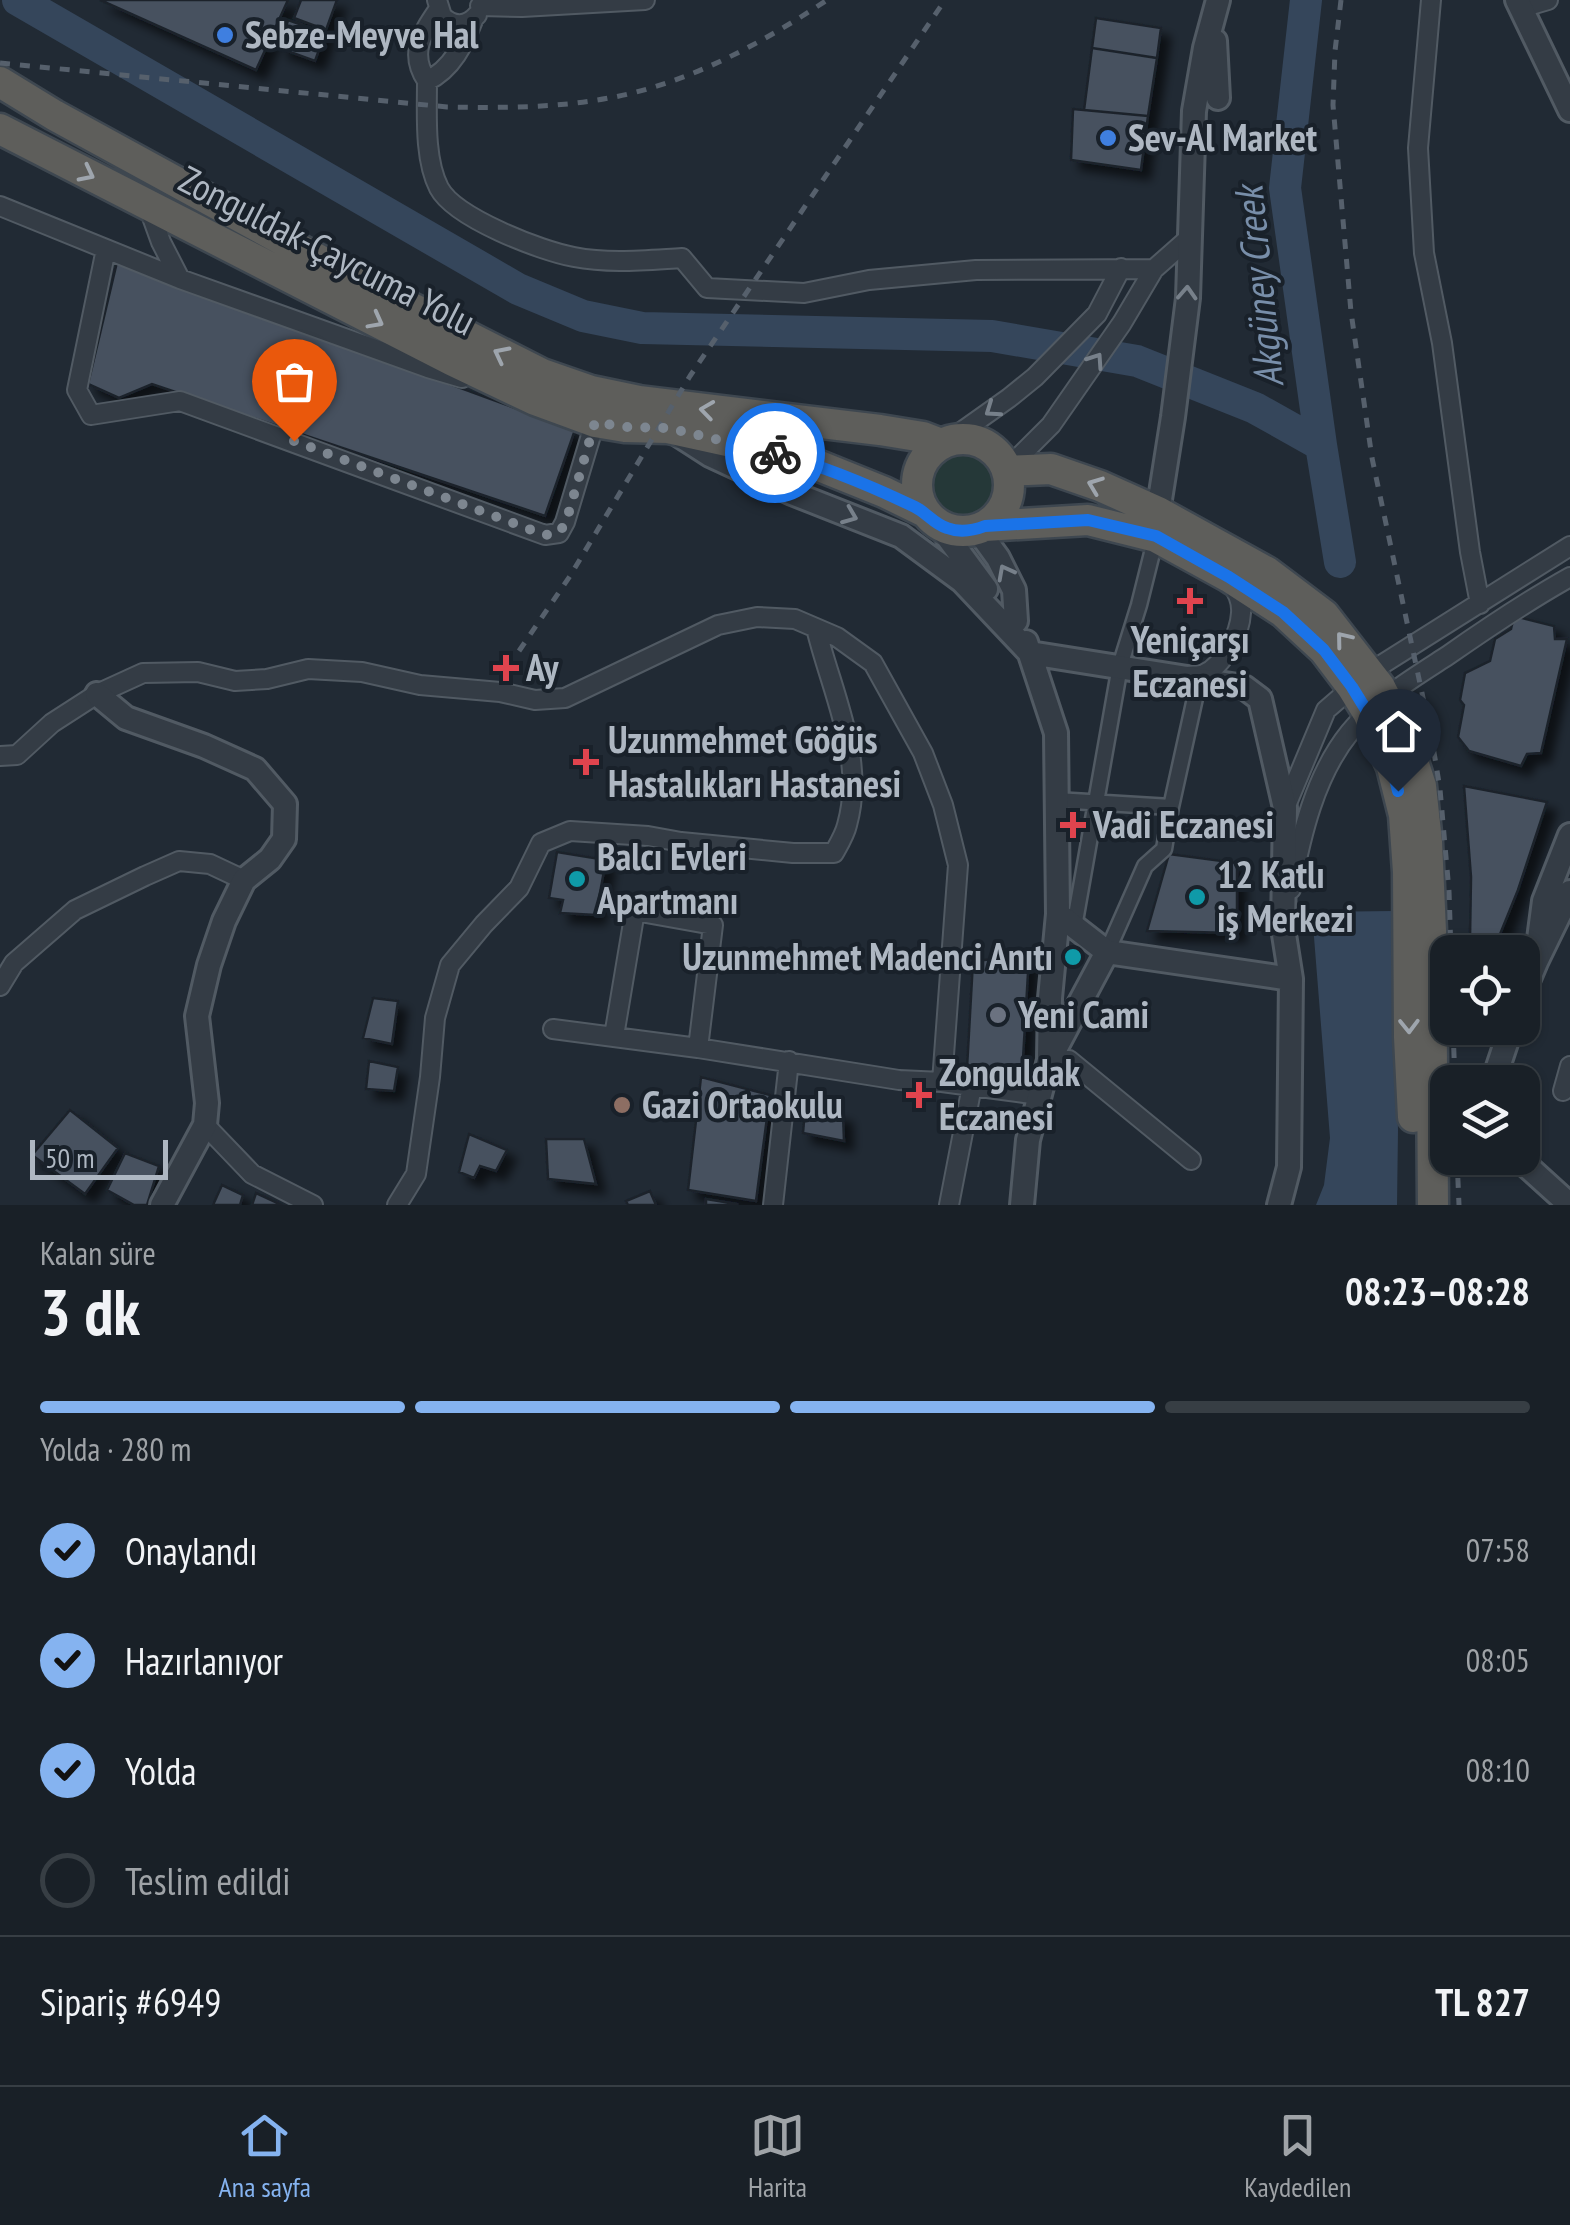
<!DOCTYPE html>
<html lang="tr">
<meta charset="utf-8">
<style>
body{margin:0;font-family:"PT Sans Narrow",sans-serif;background:#22282f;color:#f1f3f6;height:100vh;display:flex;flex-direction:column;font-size:38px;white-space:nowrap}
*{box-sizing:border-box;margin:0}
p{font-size:32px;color:#9fa3a7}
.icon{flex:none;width:55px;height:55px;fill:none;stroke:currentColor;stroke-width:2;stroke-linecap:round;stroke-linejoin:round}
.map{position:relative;height:1205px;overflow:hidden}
.side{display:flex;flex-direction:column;background:#192027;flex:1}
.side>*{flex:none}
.controls{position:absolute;left:1430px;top:935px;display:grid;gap:20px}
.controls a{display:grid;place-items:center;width:110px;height:110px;border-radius:20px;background:#192027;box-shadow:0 2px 8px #0004,0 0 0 2px #373e44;font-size:50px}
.scale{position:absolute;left:30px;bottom:25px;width:138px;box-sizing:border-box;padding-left:10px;border:5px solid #aeb7c2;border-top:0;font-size:28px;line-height:35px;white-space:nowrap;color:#aeb7c2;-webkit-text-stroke:8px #19212a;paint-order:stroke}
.pin{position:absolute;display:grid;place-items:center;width:85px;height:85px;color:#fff;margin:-102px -42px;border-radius:50% 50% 50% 0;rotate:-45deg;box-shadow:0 0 10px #0007}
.pin .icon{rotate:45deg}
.courier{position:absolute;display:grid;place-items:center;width:100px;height:100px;margin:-50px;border:8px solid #1a73e8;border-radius:50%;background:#fff;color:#222;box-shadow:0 2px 12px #0007}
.headline em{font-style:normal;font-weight:700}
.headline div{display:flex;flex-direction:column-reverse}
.headline{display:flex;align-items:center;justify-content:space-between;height:170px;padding:0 40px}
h1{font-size:65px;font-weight:700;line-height:75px}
.bar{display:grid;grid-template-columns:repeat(4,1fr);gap:15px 10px;align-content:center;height:120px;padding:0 40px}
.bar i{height:12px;border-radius:8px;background:#373e44}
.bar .current{background:#85b3f0}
.bar p{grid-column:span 4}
.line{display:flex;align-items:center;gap:25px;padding:0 40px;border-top:2px solid #373e44}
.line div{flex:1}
ol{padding:0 40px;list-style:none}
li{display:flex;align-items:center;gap:30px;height:110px}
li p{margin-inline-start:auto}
li .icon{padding:10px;border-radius:50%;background:#85b3f0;color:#111;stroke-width:4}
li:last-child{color:#9fa3a7}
li i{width:55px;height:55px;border:5px solid #373e44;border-radius:50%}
.menu{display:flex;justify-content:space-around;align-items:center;height:140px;border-top:2px solid #373e44;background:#192027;font-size:28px;color:#9fa3a7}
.menu a{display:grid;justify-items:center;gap:5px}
.menu .current{color:#85b3f0}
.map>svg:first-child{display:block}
.green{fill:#253838}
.water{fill:#35465b}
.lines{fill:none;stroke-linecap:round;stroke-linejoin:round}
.river{stroke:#35465b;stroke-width:32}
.building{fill:#47515e;stroke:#1b232c;stroke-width:2.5;filter:url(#shadow)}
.pedestrian-casing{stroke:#515a63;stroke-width:19}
.minor-casing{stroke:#515a63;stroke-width:22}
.tertiary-casing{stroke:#515a63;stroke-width:28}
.trunk-casing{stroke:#3e4750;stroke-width:35}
.pedestrian{stroke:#343c45;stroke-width:14}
.minor{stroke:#343c45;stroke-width:18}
.tertiary{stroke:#343c45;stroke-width:22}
.trunk{stroke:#5e5e5b;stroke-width:30}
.rail{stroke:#56606c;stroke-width:5;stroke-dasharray:10 10;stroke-linecap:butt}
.oneway{stroke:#9ea5ad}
.oneway2{stroke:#77808a}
.done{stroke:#7d8690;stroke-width:10;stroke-dasharray:0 18}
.route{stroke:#1a73e8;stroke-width:12}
.shop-dot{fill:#3f7fe0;stroke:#19212a;stroke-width:4}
.health-dot{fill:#e0444e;stroke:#19212a;stroke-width:4}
.culture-dot{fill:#0f9aa8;stroke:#19212a;stroke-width:4}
.worship-dot{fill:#6b7280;stroke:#19212a;stroke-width:4}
.education-dot{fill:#8d6e63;stroke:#19212a;stroke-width:4}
.labels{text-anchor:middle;stroke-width:8;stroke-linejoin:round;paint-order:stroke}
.poi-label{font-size:38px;font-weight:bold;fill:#aeb7c2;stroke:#19212a;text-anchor:start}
.street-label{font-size:38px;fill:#aeb7c2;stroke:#19212a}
.water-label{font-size:40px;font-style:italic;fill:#788ea9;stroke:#19212a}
</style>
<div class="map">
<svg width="1570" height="1205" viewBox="0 0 1570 1205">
<defs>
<filter id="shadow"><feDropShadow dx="9" dy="9" stdDeviation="5" flood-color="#0009"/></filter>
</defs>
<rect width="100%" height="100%" fill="#212a34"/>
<path class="green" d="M920 485a42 42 0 1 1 84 0a42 42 0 1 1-84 0Z"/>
<path class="water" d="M1393 911 1398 1130 1397 1205H1316L1324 1185 1330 1138 1312 912Z"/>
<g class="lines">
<path class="river" d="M18 0 518 289 583 316 642 328 992 336 1137 361 1255 408 1321 445
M1306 0 1285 188 1321 445 1340 562"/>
</g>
<path class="building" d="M100 0H288L256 70Z
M301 0H337L326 30 294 18Z
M1096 18 1161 28 1157 58 1092 48Z
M288 20 325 33 315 61 279 48Z
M1092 48 1157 58 1148 116 1084 110Z
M1073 109 1148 116 1141 170 1071 160Z
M117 262 575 430 545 516 152 384 119 398 88 384Z
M1514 616 1554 626 1555 639H1567L1541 753 1527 754 1521 766 1469 751 1458 737 1464 705 1460 700 1465 673 1490 661 1495 639 1511 629Z
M1464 786 1547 802 1518 890 1494 949 1470 939 1471 877Z
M557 852 606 860 596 915 560 913 563 900 549 898Z
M1169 854 1237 863V933L1147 931Z
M1029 956 1022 1076 967 1068 973 961Z
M373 998 398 1001 392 1044 363 1038Z
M369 1061 398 1067 394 1091 366 1089Z
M701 1077 770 1095 756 1201 688 1190Z
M805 1109 843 1114 844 1141 803 1133Z
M70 1110 118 1148 85 1194 32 1155Z
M469 1134 507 1150 496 1171 480 1166 474 1178 459 1172Z
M546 1139H584L596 1184 548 1179Z
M125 1153 159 1166 147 1205H134L107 1190Z
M222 1185 243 1195 240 1205H213Z
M650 1191 656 1205H628L626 1201Z
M256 1193 282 1205H252Z
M706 1199 737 1204V1205H706Z"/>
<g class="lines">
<defs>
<path id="pedestrian" d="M1056 800 1171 807
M1074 927 1120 666 1139 605 1156 537
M1107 952 1145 866 1164 849 1171 807 1199 680"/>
<path id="minor" d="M437 0 442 16C453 27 467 27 477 15
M1431 0 1418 148 1424 253 1442 343 1470 552 1480 604
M480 6 522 7 645 0
M1521 8 1548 0
M438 10C421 35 409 54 427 81 452 69 464 44 474 18
M427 81C427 114 424 159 439 188 455 218 541 251 574 257 609 264 647 260 682 258L707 288 804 293 869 280 976 270 1154 269 1188 239
M0 206 180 279 428 368 462 378
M148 206 161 242 180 279
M106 249 77 390 91 415 180 401 545 535 559 533 565 522 595 422
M947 442 1009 398 1035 377 1097 314 1121 268
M1007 469 1051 425 1122 323 1154 269
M1187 676C1193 675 1199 676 1204 674 1224 665 1240 633 1241 613 1242 601 1237 592 1231 582
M0 756 17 755 52 723 97 694 143 673 198 672 235 681 267 679 308 669 362 672 420 685 500 692 535 700 565 698 718 625 757 617 795 619 837 637 873 663 923 753 943 805 958 865 942 1082
M1285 808 1326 710 1370 672 1570 546
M1291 889C1301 835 1315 775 1350 732 1376 700 1413 678 1447 656 1487 628 1527 601 1570 577
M0 986 14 963 75 910 145 876 179 861 210 864 244 880
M553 1029 698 1048 899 1080 942 1082 972 1086
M614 1036 635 911 713 925 698 1048
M1049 1060H1069L1191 1160
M1563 1091 1570 1066
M205 1125 252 1174 313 1205
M397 1205 416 1174 430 1077 435 1018 450 965 484 924 519 888 541 843 570 831 648 836 681 842 793 853H834C839 844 845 834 847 825 866 758 831 691 816 628
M773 1205 789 1061
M949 1205 972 1086 1039 1095"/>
<path id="tertiary" d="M1517 0 1570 110
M1215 41 1218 98
M679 435 710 455 792 493 901 536 962 581 1030 653 1244 687 1260 699 1285 808 1283 928 1291 979 1289 1167 1279 1205
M1158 512 1173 417 1188 298 1194 111 1205 48 1218 0
M938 524 986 589
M977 529 998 558 1014 590 1016 621
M97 694 126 718 204 746 255 769 285 804 284 839 270 859 244 880 224 921 209 965 197 1016 207 1103 205 1125 162 1205
M1058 914 1107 952 1291 979
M1536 962 1544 901 1570 835
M1522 995 1536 962 1570 892
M1052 1055 1107 952
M1493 1082 1511 1028
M1518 1158 1570 1205
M1022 1205 1028 1140 1049 1060 1050 998 1058 914 1056 733 1026 642"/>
<path id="trunk" d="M0 82 54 115 341 272 542 374 591 391 639 401 880 430 923 437 941 444
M0 129 451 360 535 400 595 422 625 427 668 428 741 444 812 463 884 492 925 512
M917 485a46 46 0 1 1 92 0a46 46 0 1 1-92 0Z
M1007 471 1051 469 1100 486 1158 512 1267 572 1324 615 1380 687 1404 734 1421 786 1427 842 1431 931 1433 1205
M985 526 1088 520 1156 537 1229 577 1283 612 1324 650 1352 687 1368 713 1392 767 1404 815 1408 872 1409 1037 1413 1117"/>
</defs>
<use href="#pedestrian" class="pedestrian-casing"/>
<use href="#minor" class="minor-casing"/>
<use href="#tertiary" class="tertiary-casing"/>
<use href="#trunk" class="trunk-casing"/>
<use href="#pedestrian" class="pedestrian"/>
<use href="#minor" class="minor"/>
<use href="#tertiary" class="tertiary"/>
<use href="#trunk" class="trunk"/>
<path class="rail" d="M1341 0 1335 51 1333 105 1351 312 1372 458 1432 740 1440 789 1449 891 1451 952
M0 63 447 107C501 108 556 108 609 98 687 84 761 44 827 0
M519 651 570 576 690 376 945 0
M1453 1028 1455 1082
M1457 1158 1459 1205"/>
</g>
<defs><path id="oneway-chevron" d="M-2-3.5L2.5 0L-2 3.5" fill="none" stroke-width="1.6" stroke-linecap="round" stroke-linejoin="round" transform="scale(2.5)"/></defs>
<g class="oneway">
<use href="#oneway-chevron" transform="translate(87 174) rotate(27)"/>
<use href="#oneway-chevron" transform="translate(376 321) rotate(28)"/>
<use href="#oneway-chevron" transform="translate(501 354) rotate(-153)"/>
<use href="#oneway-chevron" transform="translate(707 410) rotate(-172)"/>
<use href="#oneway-chevron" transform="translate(1095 485) rotate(-159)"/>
<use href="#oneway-chevron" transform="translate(1343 639) rotate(-129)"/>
<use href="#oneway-chevron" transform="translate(1409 1026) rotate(89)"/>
</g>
<g class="oneway2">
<use href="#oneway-chevron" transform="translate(1187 293) rotate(-87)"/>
<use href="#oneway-chevron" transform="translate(1096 360) rotate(-56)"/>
<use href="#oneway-chevron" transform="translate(992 410) rotate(145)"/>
<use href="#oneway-chevron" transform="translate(850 516) rotate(22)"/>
<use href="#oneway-chevron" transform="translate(1005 572) rotate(-118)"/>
</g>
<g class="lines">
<path class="done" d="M294 441 545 535 559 533 566 522 595 422 625 427 668 428 775 453"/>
<path class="route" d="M775 453C824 466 869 485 915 507 927 513 934 524 947 528 960 533 972 531 985 526L1088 520 1156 536 1229 577 1283 612 1324 650 1352 687 1368 713 1392 767 1398 791"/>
</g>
<g class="shop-dot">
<circle cx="225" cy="35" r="10"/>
<circle cx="1108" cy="138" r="10"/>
</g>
<g class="health-dot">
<path d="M1185 586h10v10h10v10h-10v10h-10v-10h-10v-10h10z"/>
<path d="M501 653h10v10h10v10h-10v10h-10v-10h-10v-10h10z"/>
<path d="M581 747h10v10h10v10h-10v10h-10v-10h-10v-10h10z"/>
<path d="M1068 810h10v10h10v10h-10v10h-10v-10h-10v-10h10z"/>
<path d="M914 1080h10v10h10v10h-10v10h-10v-10h-10v-10h10z"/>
</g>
<g class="culture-dot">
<circle cx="577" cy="879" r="10"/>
<circle cx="1197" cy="897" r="10"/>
<circle cx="1073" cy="957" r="10"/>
</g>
<circle class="worship-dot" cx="998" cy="1015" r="10"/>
<circle class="education-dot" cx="622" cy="1105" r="10"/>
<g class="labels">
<g class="poi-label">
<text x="245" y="48">Sebze-Meyve Hal</text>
<text x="1128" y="151">Sev-Al Market</text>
<text x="1190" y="653" text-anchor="middle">Yeniçarşı<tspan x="1190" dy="44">Eczanesi</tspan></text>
<text x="526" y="681">Ay</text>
<text x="608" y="753">Uzunmehmet Göğüs<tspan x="608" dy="44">Hastalıkları Hastanesi</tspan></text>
<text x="1093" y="838">Vadi Eczanesi</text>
<text x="597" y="870">Balcı Evleri<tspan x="597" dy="44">Apartmanı</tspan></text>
<text x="1217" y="888">12 Katlı<tspan x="1217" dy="44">iş Merkezi</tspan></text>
<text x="1053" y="970" text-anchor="end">Uzunmehmet Madenci Anıtı</text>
<text x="1018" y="1028">Yeni Cami</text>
<text x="939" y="1086">Zonguldak<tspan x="939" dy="44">Eczanesi</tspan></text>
<text x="642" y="1118">Gazi Ortaokulu</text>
</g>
<g class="street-label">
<text transform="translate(327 251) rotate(27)" y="13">Zonguldak-Çaycuma Yolu</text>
</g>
<g class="water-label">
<text transform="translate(1259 287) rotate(-96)" y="14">Akgüney Creek</text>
</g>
</g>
</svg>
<div class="controls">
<a><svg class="icon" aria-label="locate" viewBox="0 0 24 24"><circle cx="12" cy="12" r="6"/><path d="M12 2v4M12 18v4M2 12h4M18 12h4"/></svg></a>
<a><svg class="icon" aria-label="layers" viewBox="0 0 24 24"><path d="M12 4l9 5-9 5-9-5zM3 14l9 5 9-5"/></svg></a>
</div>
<div class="scale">50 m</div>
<div class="pin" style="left:294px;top:441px;background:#ea580c"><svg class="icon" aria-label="bag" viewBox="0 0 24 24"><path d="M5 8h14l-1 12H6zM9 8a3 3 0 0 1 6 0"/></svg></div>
<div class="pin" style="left:1398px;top:791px;background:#1f2937"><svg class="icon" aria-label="home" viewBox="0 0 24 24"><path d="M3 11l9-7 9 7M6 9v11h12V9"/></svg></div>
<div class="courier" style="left:775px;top:453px"><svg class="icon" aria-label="bike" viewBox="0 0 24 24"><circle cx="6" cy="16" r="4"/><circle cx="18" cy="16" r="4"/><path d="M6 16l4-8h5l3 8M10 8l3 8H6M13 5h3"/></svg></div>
</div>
<section class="side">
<div class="headline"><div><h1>3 dk</h1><p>Kalan süre</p></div><em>08:23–08:28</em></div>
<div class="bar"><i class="current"></i><i class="current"></i><i class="current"></i><i></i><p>Yolda · 280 m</p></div>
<ol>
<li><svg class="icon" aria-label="check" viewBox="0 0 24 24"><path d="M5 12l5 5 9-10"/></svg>Onaylandı<p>07:58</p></li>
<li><svg class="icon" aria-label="check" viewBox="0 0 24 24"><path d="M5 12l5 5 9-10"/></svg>Hazırlanıyor<p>08:05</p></li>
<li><svg class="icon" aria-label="check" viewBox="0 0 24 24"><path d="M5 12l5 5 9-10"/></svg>Yolda<p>08:10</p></li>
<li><i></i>Teslim edildi</li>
</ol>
<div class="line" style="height:130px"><div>Sipariş #6949</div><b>TL 827</b></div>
</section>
<nav class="menu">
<a class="current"><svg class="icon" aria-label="home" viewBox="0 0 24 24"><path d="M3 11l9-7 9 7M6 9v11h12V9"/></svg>Ana sayfa</a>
<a><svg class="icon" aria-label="map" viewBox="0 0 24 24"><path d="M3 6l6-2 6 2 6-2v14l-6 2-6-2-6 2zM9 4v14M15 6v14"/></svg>Harita</a>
<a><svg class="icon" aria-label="saved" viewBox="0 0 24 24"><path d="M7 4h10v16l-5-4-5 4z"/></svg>Kaydedilen</a>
</nav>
